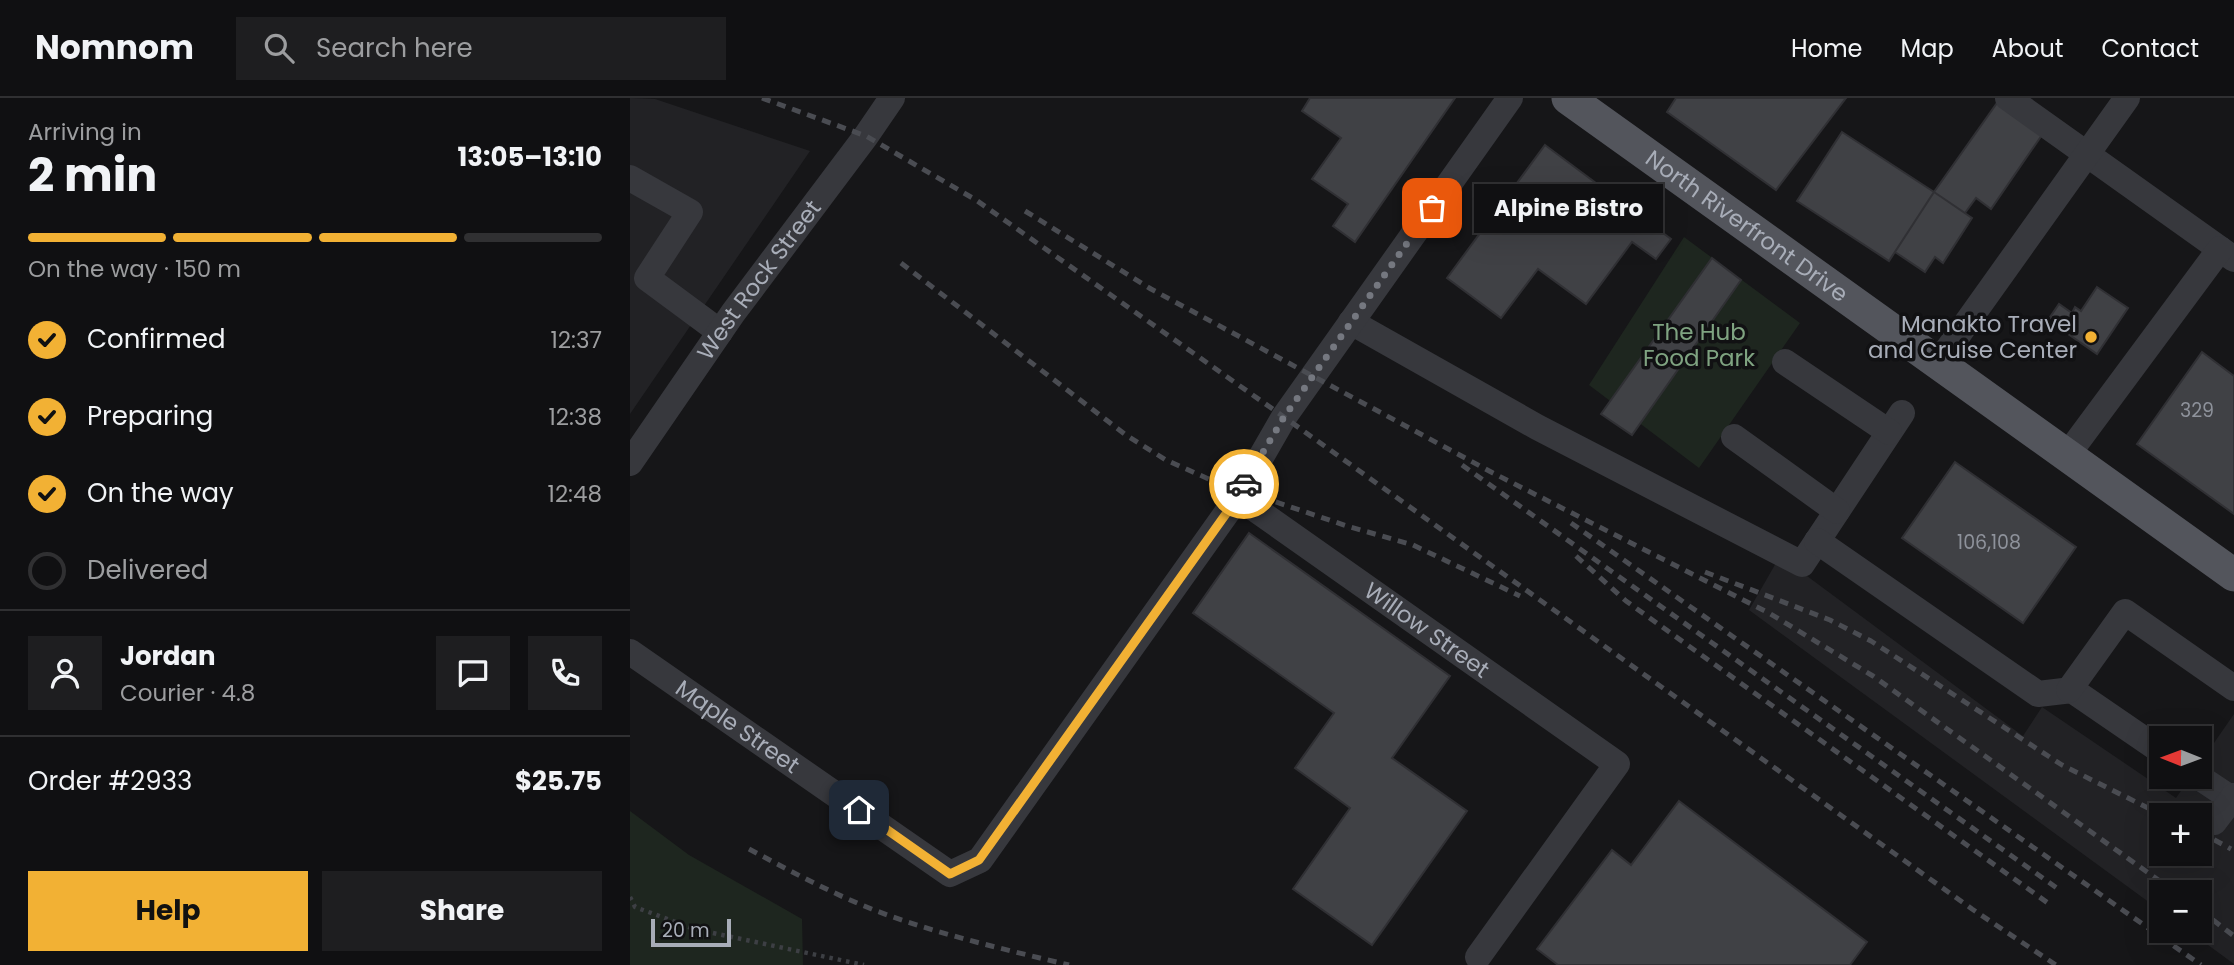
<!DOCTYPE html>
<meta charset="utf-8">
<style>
body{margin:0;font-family:Poppins,sans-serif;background:#1e1e20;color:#f1f3f6;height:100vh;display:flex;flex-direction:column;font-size:26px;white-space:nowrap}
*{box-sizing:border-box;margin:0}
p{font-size:23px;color:#9c9d9f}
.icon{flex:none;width:38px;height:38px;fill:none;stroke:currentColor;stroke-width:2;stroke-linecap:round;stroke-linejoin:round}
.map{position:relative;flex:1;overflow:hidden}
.drawer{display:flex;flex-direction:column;background:#101012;width:630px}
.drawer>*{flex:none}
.needle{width:46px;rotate:271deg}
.buttons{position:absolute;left:1519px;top:628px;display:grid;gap:14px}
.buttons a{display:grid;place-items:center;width:63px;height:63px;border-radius:0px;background:#101012;box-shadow:0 7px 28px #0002,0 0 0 2px #303032;font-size:35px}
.scale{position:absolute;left:21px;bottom:18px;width:80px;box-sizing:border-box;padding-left:7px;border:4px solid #a8adb8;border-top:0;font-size:19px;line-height:24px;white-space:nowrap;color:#a8adb8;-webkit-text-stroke:5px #111113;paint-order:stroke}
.pin{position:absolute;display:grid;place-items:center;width:60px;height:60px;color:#fff;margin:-30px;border-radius:14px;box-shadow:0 4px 10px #0006}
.courier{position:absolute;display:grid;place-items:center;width:70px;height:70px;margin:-35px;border:5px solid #f2b134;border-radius:50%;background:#fff;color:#222;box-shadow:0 2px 9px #0007}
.bubble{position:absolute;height:49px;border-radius:0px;background:#101012;box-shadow:0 7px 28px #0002,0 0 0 2px #303032;font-size:23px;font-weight:700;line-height:49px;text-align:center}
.head em{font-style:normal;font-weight:700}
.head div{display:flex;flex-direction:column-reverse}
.head{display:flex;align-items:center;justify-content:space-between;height:119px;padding:0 28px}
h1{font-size:46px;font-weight:700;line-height:52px}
.bar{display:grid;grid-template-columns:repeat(4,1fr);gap:10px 7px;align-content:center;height:84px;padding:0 28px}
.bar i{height:9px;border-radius:5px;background:#303032}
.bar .on{background:#f2b134}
.bar p{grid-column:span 4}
.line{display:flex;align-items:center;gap:18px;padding:0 28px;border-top:2px solid #303032}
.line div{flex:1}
.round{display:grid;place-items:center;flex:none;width:74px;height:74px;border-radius:0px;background:#1e1e20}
ol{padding:0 28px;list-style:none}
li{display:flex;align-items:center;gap:21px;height:77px}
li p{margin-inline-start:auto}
li .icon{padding:7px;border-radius:50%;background:#f2b134;color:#111;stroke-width:4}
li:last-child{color:#9c9d9f}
li i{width:38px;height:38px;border:4px solid #303032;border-radius:50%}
.primary-button{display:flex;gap:14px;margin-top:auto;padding:14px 28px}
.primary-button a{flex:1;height:80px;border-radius:0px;background:#f2b134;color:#111;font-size:28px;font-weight:700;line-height:80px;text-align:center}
.primary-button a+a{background:#1e1e20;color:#f1f3f6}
header{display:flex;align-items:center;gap:42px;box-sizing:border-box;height:98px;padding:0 35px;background:#101012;border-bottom:2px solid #303032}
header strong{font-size:33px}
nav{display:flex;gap:38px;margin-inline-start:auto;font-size:24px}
.search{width:490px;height:63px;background:#1e1e20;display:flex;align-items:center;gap:18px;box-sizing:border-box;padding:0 24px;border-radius:0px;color:#9c9d9f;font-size:26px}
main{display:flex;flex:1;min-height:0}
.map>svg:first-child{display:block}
.built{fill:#222225;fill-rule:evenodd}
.green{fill:#1e261f}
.building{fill:#404145;stroke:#303034;stroke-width:2}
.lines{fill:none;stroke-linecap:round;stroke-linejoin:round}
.path{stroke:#3d3f44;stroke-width:4.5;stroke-dasharray:3.5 5;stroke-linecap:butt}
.minor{stroke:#37383d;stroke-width:26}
.major{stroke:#53555c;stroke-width:33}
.rail{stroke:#4a4c52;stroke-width:5;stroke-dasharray:9 7;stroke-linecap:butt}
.done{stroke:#757880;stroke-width:7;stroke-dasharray:0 12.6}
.route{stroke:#f2b134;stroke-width:9}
.poi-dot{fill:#f2b134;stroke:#111113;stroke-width:2.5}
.labels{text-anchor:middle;stroke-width:7;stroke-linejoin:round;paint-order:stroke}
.number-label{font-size:19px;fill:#8e929b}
.street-label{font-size:23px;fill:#a8adb8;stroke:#111113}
.poi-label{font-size:23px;fill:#a8adb8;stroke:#111113;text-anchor:end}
.park-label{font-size:23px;fill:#7fa381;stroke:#111113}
</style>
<header>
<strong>Nomnom</strong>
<div class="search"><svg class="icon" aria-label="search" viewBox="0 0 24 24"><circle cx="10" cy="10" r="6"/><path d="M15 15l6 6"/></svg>Search here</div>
<nav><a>Home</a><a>Map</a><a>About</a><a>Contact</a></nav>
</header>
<main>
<section class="drawer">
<div class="head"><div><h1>2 min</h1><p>Arriving in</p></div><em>13:05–13:10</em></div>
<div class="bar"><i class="on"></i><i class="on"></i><i class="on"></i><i></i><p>On the way · 150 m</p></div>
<ol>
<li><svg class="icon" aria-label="check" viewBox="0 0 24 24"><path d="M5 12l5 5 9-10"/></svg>Confirmed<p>12:37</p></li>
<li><svg class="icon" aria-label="check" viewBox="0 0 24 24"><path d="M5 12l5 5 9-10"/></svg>Preparing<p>12:38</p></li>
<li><svg class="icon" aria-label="check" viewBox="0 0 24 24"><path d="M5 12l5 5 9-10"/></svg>On the way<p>12:48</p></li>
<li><i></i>Delivered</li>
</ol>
<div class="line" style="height:126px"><a class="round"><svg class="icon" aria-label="person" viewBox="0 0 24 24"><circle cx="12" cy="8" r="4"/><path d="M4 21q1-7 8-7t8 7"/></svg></a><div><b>Jordan</b><p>Courier · 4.8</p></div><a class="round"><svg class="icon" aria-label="chat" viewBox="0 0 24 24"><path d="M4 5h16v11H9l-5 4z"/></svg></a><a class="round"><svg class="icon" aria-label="phone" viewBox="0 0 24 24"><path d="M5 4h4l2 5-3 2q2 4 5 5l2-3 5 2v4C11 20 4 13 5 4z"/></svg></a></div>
<div class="line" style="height:91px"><div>Order #2933</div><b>$25.75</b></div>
<div class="primary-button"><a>Help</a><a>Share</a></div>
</section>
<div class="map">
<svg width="1604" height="867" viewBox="0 0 1604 867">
<rect width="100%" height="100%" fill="#161618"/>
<path class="built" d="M0 0 25 1 180 53 0 316Z
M1150 458 1393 638 1412 609 1546 700 1604 616V866L1559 833H1570V794H1531V813L1119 512ZM1531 718H1570V756H1531Z"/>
<path class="green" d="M1054 139 1170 225 1069 370 959 287Z
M0 713 59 757 172 821 173 867H0Z"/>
<path class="building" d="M680 0H825L725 144 703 128 718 106 682 81 711 40 672 13Z
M1046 0H1216L1146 92 1037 14Z
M1367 5 1412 37 1361 111 1346 100 1335 115 1304 94Z
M1212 34 1304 94 1259 163 1167 103Z
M915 47 1041 141 1026 161 1002 144 956 206 908 171 871 220 817 180Z
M1304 94 1342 120 1313 165 1305 159 1295 174 1265 154Z
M1082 160 1111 182 1002 337 971 316Z
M1467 189 1498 210 1467 256 1418 222 1429 206 1442 215 1445 209 1451 213Z
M1572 254 1604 278V416L1507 346Z
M1325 364 1446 449 1393 525 1272 440Z
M619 435 820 578 762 660 837 713 742 847 663 791 720 710 665 670 704 615 563 515Z
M1049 703 1237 844 1220 867H928L907 851 982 752 1001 767Z"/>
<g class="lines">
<path class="path" d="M0 799 5 809 64 831 234 867"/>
<g class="minor">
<path d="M1378 0 1604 161"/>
<path d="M0 80 60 114 17 180 90 234"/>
<path d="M721 224 907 329 1172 466 1272 315"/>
<path d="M1155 264 1259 334"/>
<path d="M1308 265 1497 0"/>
<path d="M1104 339 1207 413"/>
<path d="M1438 356 1590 151"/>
<path id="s1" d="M0 365 103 215 236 38 262 0"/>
<path id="s2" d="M608 399 987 666 848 859"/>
<path d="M1187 443 1408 596 1442 592 1531 653"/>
<path id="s3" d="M0 554 320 776 350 762 608 399 654 319 880 0"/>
<path d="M1439 592 1495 514 1604 590"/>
<path d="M1569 679 1602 701"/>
<path d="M1584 724 1604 698"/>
</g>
<path class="major" id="s4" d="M938 0 1604 477"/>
<path class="rail" d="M132 0 236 38 346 102 654 319 1342 811 1426 867
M395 113 521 191 863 375 1139 515 1243 578 1545 794
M271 165 496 337 536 362 581 382 717 428 783 447 890 498
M832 367 1431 793
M941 425 1571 867
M946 458 996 503 1422 808
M1075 474 1200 522 1241 543 1432 667 1534 718
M1570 734 1601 751
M119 751C160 773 201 795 244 812 307 836 373 851 439 867
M1570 812 1604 838"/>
</g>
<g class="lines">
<path class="done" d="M614 386 654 319 802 110"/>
<path class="route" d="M229 712 320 776 349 762 608 399 614 386"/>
</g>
<circle class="poi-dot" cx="1461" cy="239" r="7"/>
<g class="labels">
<g class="number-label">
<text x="1567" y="319">329</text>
<text x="1359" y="451">106,108</text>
</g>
<g class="street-label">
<text dy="8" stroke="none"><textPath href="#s4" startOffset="220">North Riverfront Drive</textPath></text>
<text dy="8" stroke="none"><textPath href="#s1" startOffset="224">West Rock Street</textPath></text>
<text dy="8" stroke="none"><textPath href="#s2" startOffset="231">Willow Street</textPath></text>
<text dy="8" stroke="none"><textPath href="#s3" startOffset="131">Maple Street</textPath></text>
</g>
<g class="poi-label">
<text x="1447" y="234">Manakto Travel<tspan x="1447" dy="26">and Cruise Center</tspan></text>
</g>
<g class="park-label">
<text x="1069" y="242">The Hub<tspan x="1069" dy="26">Food Park</tspan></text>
</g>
</g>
</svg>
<div class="buttons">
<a><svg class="needle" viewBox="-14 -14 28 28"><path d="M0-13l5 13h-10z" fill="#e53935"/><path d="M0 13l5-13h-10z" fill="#9c9d9f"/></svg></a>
<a>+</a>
<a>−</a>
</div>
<div class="scale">20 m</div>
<div class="pin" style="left:802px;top:110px;background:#ea580c"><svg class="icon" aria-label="bag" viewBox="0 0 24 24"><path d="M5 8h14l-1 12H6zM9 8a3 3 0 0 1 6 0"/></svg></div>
<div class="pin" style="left:229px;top:712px;background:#1f2937"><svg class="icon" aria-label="home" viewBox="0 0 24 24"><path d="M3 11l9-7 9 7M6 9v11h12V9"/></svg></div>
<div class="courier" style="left:614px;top:386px"><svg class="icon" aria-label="car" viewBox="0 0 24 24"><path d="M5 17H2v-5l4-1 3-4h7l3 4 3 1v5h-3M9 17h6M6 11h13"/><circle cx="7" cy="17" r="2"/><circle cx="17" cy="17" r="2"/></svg></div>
<div class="bubble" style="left:844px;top:86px;width:189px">Alpine Bistro</div>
</div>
</main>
